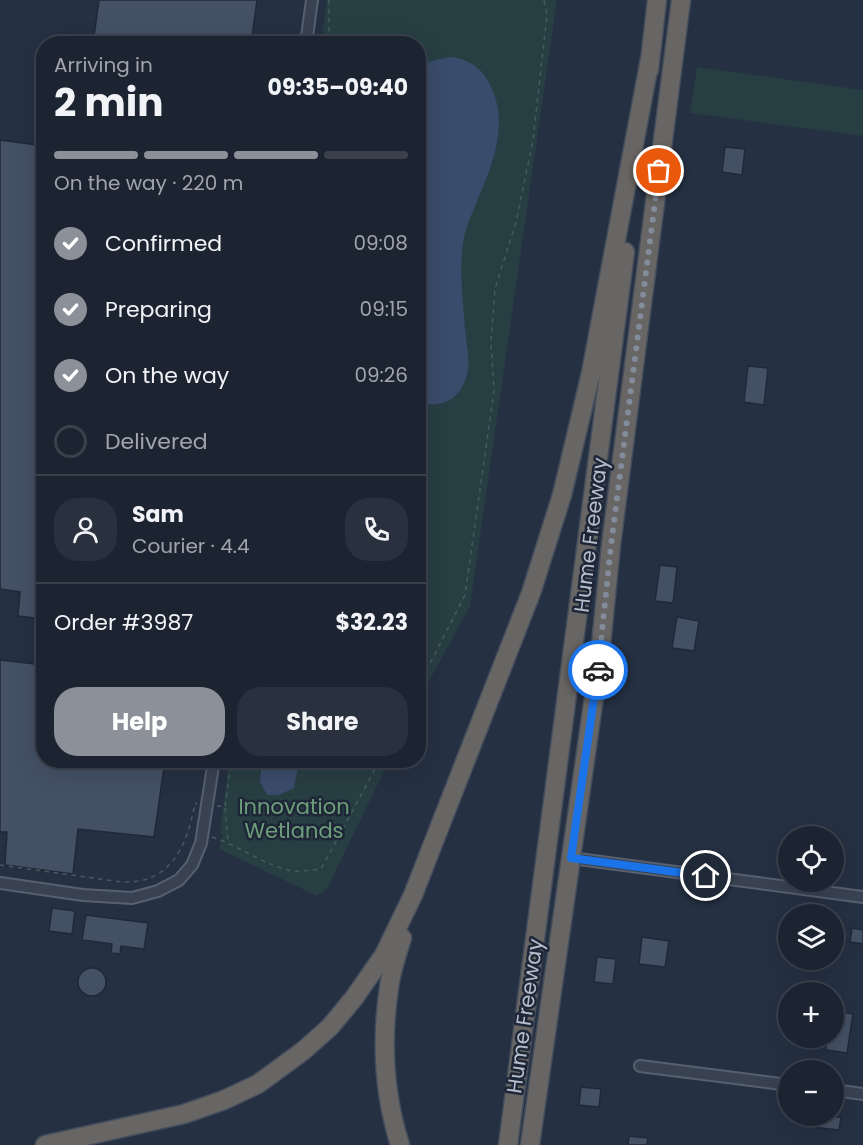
<!DOCTYPE html>
<meta charset="utf-8">
<style>
body{margin:0;font-family:Poppins,sans-serif;background:#29303e;color:#f1f3f6;height:100vh;display:flex;flex-direction:column;font-size:22px;white-space:nowrap}
*{box-sizing:border-box;margin:0}
p{font-size:20px;color:#a0a4ac}
.icon{flex:none;width:33px;height:33px;fill:none;stroke:currentColor;stroke-width:2;stroke-linecap:round;stroke-linejoin:round}
.map{position:relative;flex:1;overflow:hidden}
.side{position:absolute;left:36px;top:36px;width:390px;height:732px;display:flex;flex-direction:column;background:#1c2432;border-radius:24px;box-shadow:0 6px 24px #0002,0 0 0 2px #3a414d}
.side>*{flex:none}
.fabs{position:absolute;left:778px;top:826px;display:grid;gap:12px}
.fabs a{display:grid;place-items:center;width:66px;height:66px;border-radius:50%;background:#1c2432;box-shadow:0 6px 24px #0002,0 0 0 2px #3a414d;font-size:30px}
.pin{position:absolute;display:grid;place-items:center;width:51px;height:51px;color:#fff;margin:-26px;border:3px solid #fff;border-radius:50%;box-shadow:0 2px 6px #0007}
.courier{position:absolute;display:grid;place-items:center;width:60px;height:60px;margin:-30px;border:4px solid #1a73e8;border-radius:50%;background:#fff;color:#222;box-shadow:0 2px 8px #0007}
.head em{font-style:normal;font-weight:700}
.head div{display:flex;flex-direction:column-reverse}
.head{display:flex;align-items:center;justify-content:space-between;height:102px;padding:0 18px}
h1{font-size:39px;font-weight:700;line-height:45px}
.bar{display:grid;grid-template-columns:repeat(4,1fr);gap:9px 6px;align-content:center;height:72px;padding:0 18px}
.bar i{height:8px;border-radius:4px;background:#3a414d}
.bar .on{background:#8c9099}
.bar p{grid-column:span 4}
.line{display:flex;align-items:center;gap:15px;padding:0 18px;border-top:2px solid #3a414d}
.line div{flex:1}
.round{display:grid;place-items:center;flex:none;width:63px;height:63px;border-radius:24px;background:#29303e}
ol{padding:0 18px;list-style:none}
li{display:flex;align-items:center;gap:18px;height:66px}
li p{margin-inline-start:auto}
li .icon{padding:6px;border-radius:50%;background:#8c9099;color:#fff;stroke-width:4}
li:last-child{color:#a0a4ac}
li i{width:33px;height:33px;border:3px solid #3a414d;border-radius:50%}
.button{display:flex;gap:12px;margin-top:auto;padding:12px 18px}
.button a{flex:1;height:69px;border-radius:24px;background:#8c9099;color:#fff;font-size:24px;font-weight:700;line-height:69px;text-align:center}
.button a+a{background:#29303e;color:#f1f3f6}
.map>svg:first-child{display:block}
.green{fill:#273e43}
.water{fill:#3a4c6b}
.building{fill:#445064;stroke:#202939;stroke-width:1.5}
.lines{fill:none;stroke-linecap:round;stroke-linejoin:round}
.minor-casing{stroke:#57606f;stroke-width:14}
.trunk-casing{stroke:#444d5c;stroke-width:21}
.path{stroke:#455b5f;stroke-width:1.5;stroke-dasharray:4.5 4.5;stroke-linecap:butt}
.minor{stroke:#394251;stroke-width:10}
.trunk{stroke:#686664;stroke-width:18}
.done{stroke:#838c9b;stroke-width:6;stroke-dasharray:0 10.8}
.route{stroke:#1a73e8;stroke-width:8}
.labels{text-anchor:middle;stroke-width:5;stroke-linejoin:round;paint-order:stroke}
.street-label{font-size:21px;fill:#b6bdcb;stroke:#1e2737}
.park-label{font-size:21px;fill:#6d9d7a;stroke:#1e2737}
</style>
<div class="map">
<svg width="863" height="1145" viewBox="0 0 863 1145">
<rect width="100%" height="100%" fill="#253042"/>
<path class="green" d="M327 0H557L470 606 419 700 418 44H321Z
M697 67 863 90V136L690 113Z
M229 761H389L327 889 317 896 219 849 223 834 220 833Z"/>
<path class="water" d="M452 57C473 61 484 70 492 89 509 127 491 168 476 204 471 216 465 229 463 242 459 271 463 301 465 329 467 350 473 368 462 387 453 404 435 407 418 403L419 68C429 60 440 59 452 57Z
M262 761H299L294 788 279 795H267L260 782Z"/>
<path class="building" d="M99 0H257L251 44H93Z
M0 140 44 146V619L18 616 20 592 0 589Z
M725 147 745 149 742 175 722 172Z
M748 366 768 368 764 405 744 402Z
M660 565 677 567 673 603 655 601Z
M677 617 699 621 694 651 672 648Z
M0 660 44 665V760H165L154 837 78 829 73 874 5 865 7 832H0Z
M52 908 75 911 72 934 49 931Z
M86 915 148 923 144 949 121 946 120 954 111 953 112 944 82 940Z
M852 928 863 930V944L850 942Z
M642 937 669 941 665 967 639 964Z
M597 957 616 959 613 984 594 982Z
M78 982a14 14 0 1 1 28 0a14 14 0 1 1-28 0Z
M834 1011 853 1014 847 1053 826 1050 827 1038H834Z
M581 1087 601 1089 599 1107 579 1105Z
M812 1116 841 1117 839 1130 811 1127Z
M629 1136 648 1138 647 1145H628Z"/>
<g class="lines">
<defs>
<path id="minor" d="M306 44 312 0
M571 858 863 897
M0 883 83 895 132 898 158 891 179 880 192 865 201 843 214 760
M640 1066 789 1085
M834 1090 863 1094"/>
<path id="trunk" d="M649 70 657 0
M45 1145 184 1114 224 1100 258 1084 303 1051 330 1027 354 998 384 955 413 895 531 593 562 495 591 373 650 59
M400 1145C384 1094 381 1041 389 988 391 971 397 954 402 938
M508 1145 625 252
M530 1145 600 655 611 545 681 0"/>
</defs>
<use href="#minor" class="minor-casing"/>
<use href="#trunk" class="trunk-casing"/>
<path class="path" d="M329 0V28L331 44
M418 687 465 595 494 391 491 342 495 289 516 222 533 140 547 15 544 0
M217 806 225 807 231 760
M225 808 228 842
M212 837C240 846 264 865 292 871 301 872 312 870 321 869L380 760
M0 865 122 882C172 884 187 845 195 803L197 804"/>
<use href="#minor" class="minor"/>
<use href="#trunk" class="trunk"/>
</g>
<g class="lines">
<path class="done" d="M598 670 611 545 659 171"/>
<path class="route" d="M598 670 571 858 706 876"/>
</g>
<g class="labels">
<g class="street-label">
<text transform="translate(591 535) rotate(-83)" y="7">Hume Freeway</text>
<text transform="translate(525 1016) rotate(-82)" y="7">Hume Freeway</text>
</g>
<g class="park-label">
<text x="294" y="814">Innovation<tspan x="294" dy="24">Wetlands</tspan></text>
</g>
</g>
</svg>
<div class="fabs">
<a><svg class="icon" aria-label="locate" viewBox="0 0 24 24"><circle cx="12" cy="12" r="6"/><path d="M12 2v4M12 18v4M2 12h4M18 12h4"/></svg></a>
<a><svg class="icon" aria-label="layers" viewBox="0 0 24 24"><path d="M12 4l9 5-9 5-9-5zM3 14l9 5 9-5"/></svg></a>
<a>+</a>
<a>−</a>
</div>
<div class="pin" style="left:659px;top:171px;background:#ea580c"><svg class="icon" aria-label="bag" viewBox="0 0 24 24"><path d="M5 8h14l-1 12H6zM9 8a3 3 0 0 1 6 0"/></svg></div>
<div class="pin" style="left:706px;top:876px;background:#1f2937"><svg class="icon" aria-label="home" viewBox="0 0 24 24"><path d="M3 11l9-7 9 7M6 9v11h12V9"/></svg></div>
<div class="courier" style="left:598px;top:670px"><svg class="icon" aria-label="car" viewBox="0 0 24 24"><path d="M5 17H2v-5l4-1 3-4h7l3 4 3 1v5h-3M9 17h6M6 11h13"/><circle cx="7" cy="17" r="2"/><circle cx="17" cy="17" r="2"/></svg></div>
<section class="side">
<div class="head"><div><h1>2 min</h1><p>Arriving in</p></div><em>09:35–09:40</em></div>
<div class="bar"><i class="on"></i><i class="on"></i><i class="on"></i><i></i><p>On the way · 220 m</p></div>
<ol>
<li><svg class="icon" aria-label="check" viewBox="0 0 24 24"><path d="M5 12l5 5 9-10"/></svg>Confirmed<p>09:08</p></li>
<li><svg class="icon" aria-label="check" viewBox="0 0 24 24"><path d="M5 12l5 5 9-10"/></svg>Preparing<p>09:15</p></li>
<li><svg class="icon" aria-label="check" viewBox="0 0 24 24"><path d="M5 12l5 5 9-10"/></svg>On the way<p>09:26</p></li>
<li><i></i>Delivered</li>
</ol>
<div class="line" style="height:108px"><a class="round"><svg class="icon" aria-label="person" viewBox="0 0 24 24"><circle cx="12" cy="8" r="4"/><path d="M4 21q1-7 8-7t8 7"/></svg></a><div><b>Sam</b><p>Courier · 4.4</p></div><a class="round"><svg class="icon" aria-label="phone" viewBox="0 0 24 24"><path d="M5 4h4l2 5-3 2q2 4 5 5l2-3 5 2v4C11 20 4 13 5 4z"/></svg></a></div>
<div class="line" style="height:78px"><div>Order #3987</div><b>$32.23</b></div>
<div class="button"><a>Help</a><a>Share</a></div>
</section>
</div>
